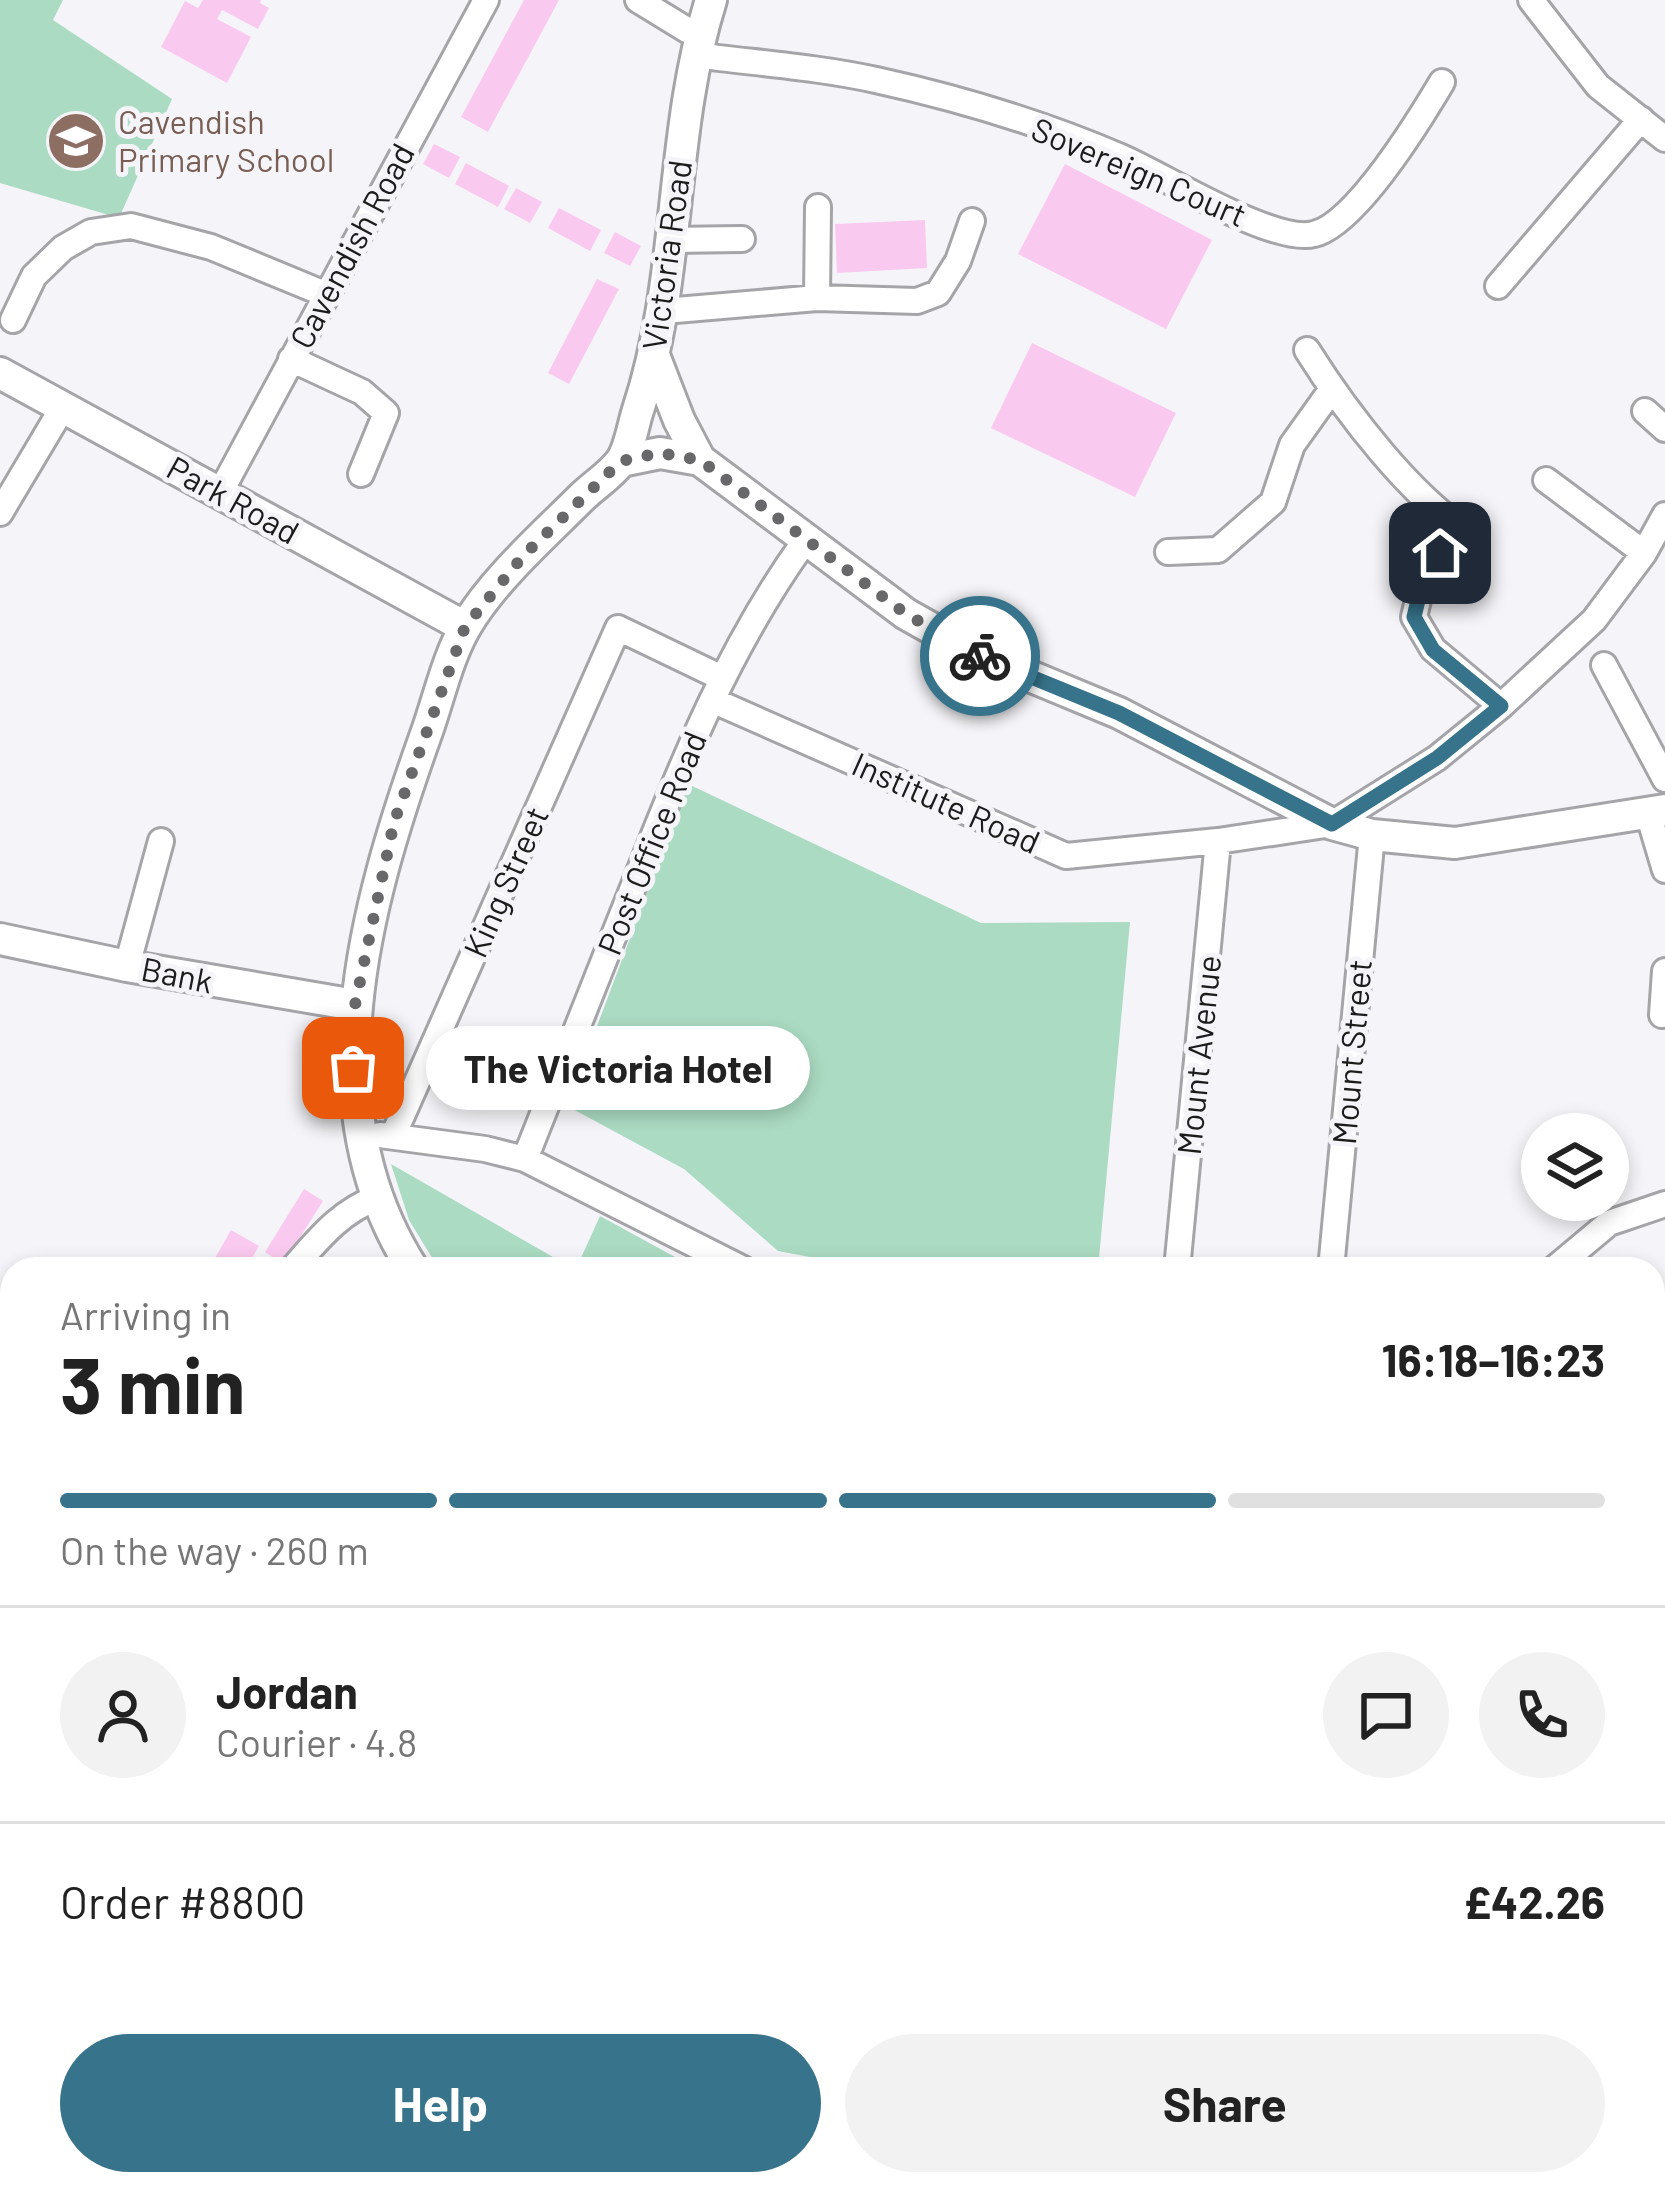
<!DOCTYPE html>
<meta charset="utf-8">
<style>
body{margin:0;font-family:Barlow,sans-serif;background:#f2f2f2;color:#222;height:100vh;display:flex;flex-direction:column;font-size:45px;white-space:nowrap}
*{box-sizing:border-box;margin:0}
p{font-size:39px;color:#767676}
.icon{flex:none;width:66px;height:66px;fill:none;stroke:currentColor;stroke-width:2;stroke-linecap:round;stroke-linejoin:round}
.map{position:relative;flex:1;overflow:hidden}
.details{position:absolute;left:0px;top:1257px;width:1665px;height:939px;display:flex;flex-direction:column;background:#fff;border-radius:36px 36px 0 0;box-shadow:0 6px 18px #0003}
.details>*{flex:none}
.fabs{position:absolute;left:1521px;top:1113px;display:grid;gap:24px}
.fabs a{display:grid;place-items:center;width:108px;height:108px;border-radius:50%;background:#fff;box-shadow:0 6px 18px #0003;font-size:60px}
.pin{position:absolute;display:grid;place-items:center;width:102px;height:102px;color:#fff;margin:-51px;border-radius:24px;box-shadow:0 6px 18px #0006}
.courier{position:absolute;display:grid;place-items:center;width:120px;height:120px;margin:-60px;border:9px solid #37738a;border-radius:50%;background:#fff;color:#222;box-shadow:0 3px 15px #0007}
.bubble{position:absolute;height:84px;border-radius:42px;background:#fff;box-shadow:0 6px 18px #0003;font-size:39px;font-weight:700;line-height:84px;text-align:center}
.overview em{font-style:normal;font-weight:700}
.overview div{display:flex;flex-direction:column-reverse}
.overview{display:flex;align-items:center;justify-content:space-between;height:204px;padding:0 60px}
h1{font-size:78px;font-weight:700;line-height:90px}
.bar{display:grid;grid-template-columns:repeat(4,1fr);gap:18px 12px;align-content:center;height:144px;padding:0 60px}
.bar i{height:15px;border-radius:9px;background:#e0e0e0}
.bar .active{background:#37738a}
.bar p{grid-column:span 4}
.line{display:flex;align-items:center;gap:30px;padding:0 60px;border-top:3px solid #e0e0e0}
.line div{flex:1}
.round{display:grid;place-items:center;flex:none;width:126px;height:126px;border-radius:63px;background:#f2f2f2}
.primary-button{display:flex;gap:24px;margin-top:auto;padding:24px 60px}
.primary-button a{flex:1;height:138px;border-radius:72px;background:#37738a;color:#fff;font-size:48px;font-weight:700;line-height:138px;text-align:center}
.primary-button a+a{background:#f2f2f2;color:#222}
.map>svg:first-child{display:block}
.green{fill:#abdbc2}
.building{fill:#fac9ef}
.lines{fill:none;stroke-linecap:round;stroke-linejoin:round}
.minor-casing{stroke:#a5a5a9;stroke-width:30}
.tertiary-casing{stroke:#a5a5a9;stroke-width:36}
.minor{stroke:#fff;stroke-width:24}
.tertiary{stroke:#fff;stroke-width:30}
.done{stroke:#68686a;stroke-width:12;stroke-dasharray:0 21.6}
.route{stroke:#37738a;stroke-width:15}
.labels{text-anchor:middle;stroke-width:10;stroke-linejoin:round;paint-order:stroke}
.education-label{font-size:33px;fill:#785e54;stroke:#f5f5f9;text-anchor:start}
.street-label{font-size:33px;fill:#1c1c1d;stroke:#f5f5f9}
</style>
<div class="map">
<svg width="1665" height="2194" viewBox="0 0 1665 2194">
<rect width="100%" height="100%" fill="#f5f5f9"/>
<path class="green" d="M0 0H63L53 20 172 99 119 218 0 183Z
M688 784 981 923 1130 922 1098 1269H874L778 1251 684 1169 567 1106Z
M391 1164 574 1269H439L409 1220Z
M600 1216 697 1269H576Z"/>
<path class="building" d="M203 0H261L260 3 269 8 258 29 222 10 217 19 251 37 227 83 161 47 185 1 198 8Z
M524 0H559L488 132 461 117Z
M434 144 460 157 449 178 423 164Z
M466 163 509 186 498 207 455 184Z
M1065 164 1212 240 1166 329 1018 254Z
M516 188 542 202 530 223 504 209Z
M559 208 601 230 590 251 548 228Z
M925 220 927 268 837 273 835 224Z
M615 232 641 246 630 266 604 253Z
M597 279 619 289 569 384 548 373Z
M1032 343 1176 413 1135 497 991 428Z
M304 1189 323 1201 283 1264 265 1252Z
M231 1230 259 1246 246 1269H225L214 1260Z
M900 2184H960L965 2194H881Z"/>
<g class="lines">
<defs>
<path id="minor" d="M638 0 687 30 700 33
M1531 0 1598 86 1665 139
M695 55C755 63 817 67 876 80 958 98 1044 124 1121 157 1163 175 1274 245 1314 234 1356 224 1420 119 1442 82
M669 240 742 239
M1498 286 1641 119
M817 298 818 207
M664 311 817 298 917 301 938 293 958 261 972 221
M13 320 34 276 63 248 91 232 131 226 211 247 325 294
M1307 350C1346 412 1413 501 1476 538
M291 359 362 392 386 413 361 474
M1645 411 1665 429
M1546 480 1644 553
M220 493 486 0
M0 513 63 407
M1457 526 1423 579 1414 617 1433 649 1501 706
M1168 552 1218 550 1273 502 1292 445 1332 389
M1604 665 1665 779
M712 700 1066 856 1218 841 1332 824 1437 758 1501 706 1594 620 1644 553 1665 515
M1648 813 1665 870
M127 966 161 841
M1662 1015 1665 971
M380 1135 485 1149 525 1159 743 1269
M393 1136 618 628 722 678
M525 1159C561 1068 597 977 634 885 681 765 729 646 805 541
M292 1269C317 1241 340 1211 377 1198
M1177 1269 1218 841
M1331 1269 1372 835
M1554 1269 1609 1223 1665 1204
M0 1401 12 1451
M1653 1474 1665 1468
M1653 1633 1662 1652
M0 1964 12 1986
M1653 1969 1665 1954
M142 2184 149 2194
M1604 2184 1608 2194
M501 2194 519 2184
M1416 2194 1429 2184"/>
<path id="tertiary" d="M655 358 679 420 700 460
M0 373 465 627
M621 461 660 453 700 460 906 614 979 655 1119 713 1332 824 1372 835 1455 843 1665 810
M0 939 127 966 355 1005
M413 1269C308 1106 365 905 425 737 438 702 447 658 466 626 493 580 543 536 581 498 593 486 611 475 621 461 630 448 633 425 638 410 682 277 669 133 711 0
M1308 2184 1318 2194"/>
</defs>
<use href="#minor" class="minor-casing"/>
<use href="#tertiary" class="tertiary-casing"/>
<use href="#minor" class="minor"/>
<use href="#tertiary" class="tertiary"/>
</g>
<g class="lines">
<path class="done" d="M353 1068 355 1005 394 822 465 627 524 555 621 461 660 453 700 460 906 614 980 656"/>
<path class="route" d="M980 656 1119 713 1332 824 1437 758 1501 706 1433 650 1414 617 1423 579 1440 553"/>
</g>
<defs>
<symbol id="school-disc" viewBox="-11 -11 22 22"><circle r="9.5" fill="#8d6e63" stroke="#f5f5f9"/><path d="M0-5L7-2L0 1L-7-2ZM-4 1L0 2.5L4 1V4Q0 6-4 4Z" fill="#fff"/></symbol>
</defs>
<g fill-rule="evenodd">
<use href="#school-disc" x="43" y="108" width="66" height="66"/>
</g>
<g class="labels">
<g class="education-label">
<text x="118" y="134">Cavendish<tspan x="118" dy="38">Primary School</tspan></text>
</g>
<g class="street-label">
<text transform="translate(1139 172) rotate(23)" y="12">Sovereign Court</text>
<text transform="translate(352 246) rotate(-62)" y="12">Cavendish Road</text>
<text transform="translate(667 255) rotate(-82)" y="12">Victoria Road</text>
<text transform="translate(233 500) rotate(29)" y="12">Park Road</text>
<text transform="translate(946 803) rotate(24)" y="12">Institute Road</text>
<text transform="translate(652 843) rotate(-68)" y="12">Post Office Road</text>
<text transform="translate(506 882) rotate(-66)" y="12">King Street</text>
<text transform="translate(177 975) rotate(11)" y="12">Bank</text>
<text transform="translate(1352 1052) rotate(-85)" y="12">Mount Street</text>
<text transform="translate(1199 1055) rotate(-84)" y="12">Mount Avenue</text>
</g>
</g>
</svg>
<div class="fabs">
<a><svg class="icon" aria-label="layers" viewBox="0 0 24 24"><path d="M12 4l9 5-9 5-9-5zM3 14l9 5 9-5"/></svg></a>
</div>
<div class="pin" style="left:353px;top:1068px;background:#ea580c"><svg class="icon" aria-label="bag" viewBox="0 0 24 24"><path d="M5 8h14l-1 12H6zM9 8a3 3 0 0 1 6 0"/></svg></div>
<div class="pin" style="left:1440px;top:553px;background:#1f2937"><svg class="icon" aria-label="home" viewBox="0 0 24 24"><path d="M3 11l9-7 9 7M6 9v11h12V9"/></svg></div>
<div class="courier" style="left:980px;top:656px"><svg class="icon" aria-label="bike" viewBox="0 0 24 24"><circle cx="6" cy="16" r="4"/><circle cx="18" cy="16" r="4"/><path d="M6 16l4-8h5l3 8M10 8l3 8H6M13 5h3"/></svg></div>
<div class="bubble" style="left:426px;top:1026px;width:384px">The Victoria Hotel</div>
<section class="details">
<div class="overview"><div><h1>3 min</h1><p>Arriving in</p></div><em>16:18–16:23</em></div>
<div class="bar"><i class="active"></i><i class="active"></i><i class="active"></i><i></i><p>On the way · 260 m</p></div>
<div class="line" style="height:216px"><a class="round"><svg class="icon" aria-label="person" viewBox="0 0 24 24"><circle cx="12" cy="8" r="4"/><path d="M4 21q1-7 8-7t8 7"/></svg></a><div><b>Jordan</b><p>Courier · 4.8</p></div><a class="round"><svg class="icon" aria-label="chat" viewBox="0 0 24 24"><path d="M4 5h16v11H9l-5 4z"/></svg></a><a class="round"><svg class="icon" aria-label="phone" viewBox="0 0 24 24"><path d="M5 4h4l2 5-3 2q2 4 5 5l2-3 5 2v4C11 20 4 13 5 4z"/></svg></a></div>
<div class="line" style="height:156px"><div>Order #8800</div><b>£42.26</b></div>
<div class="primary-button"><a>Help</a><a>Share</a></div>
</section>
</div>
